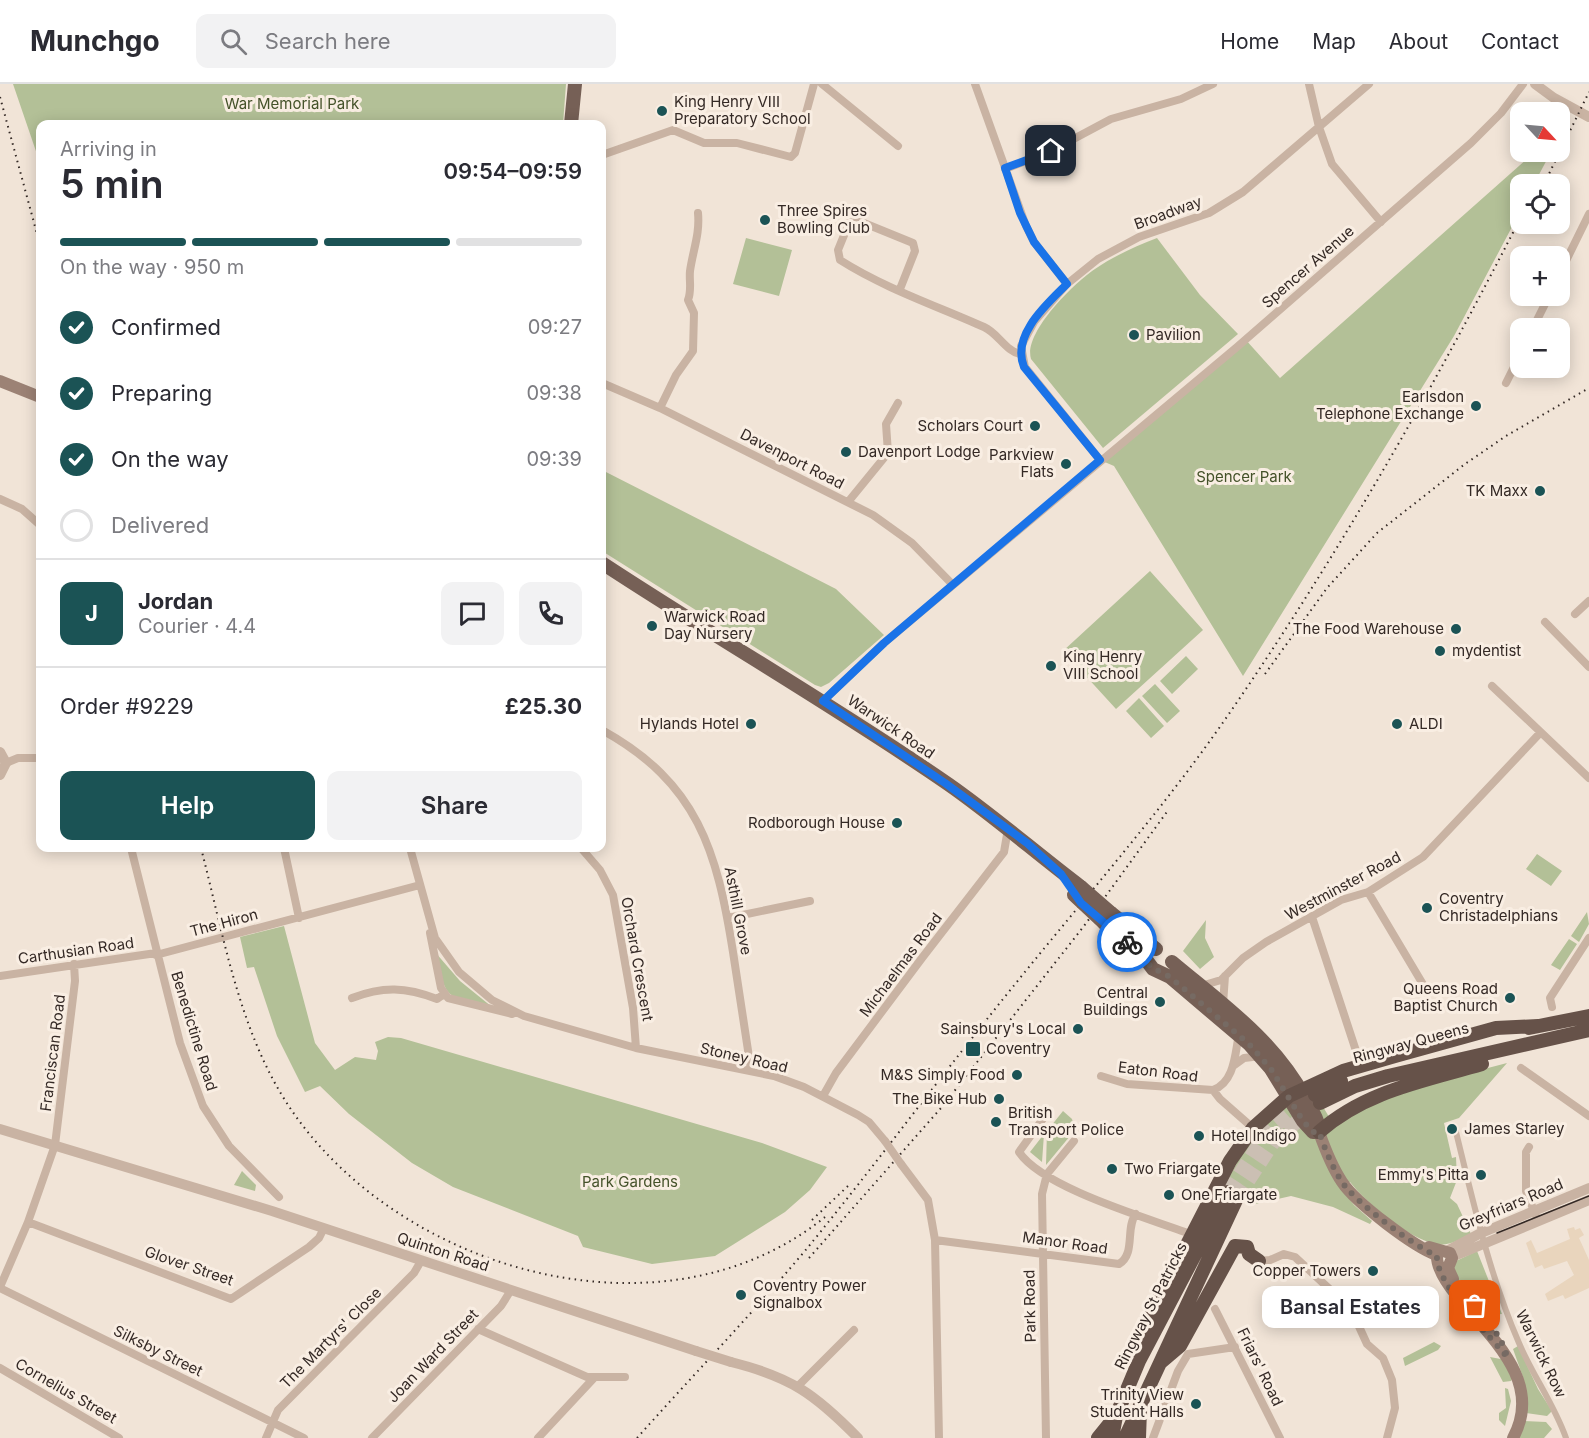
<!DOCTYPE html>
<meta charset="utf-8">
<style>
body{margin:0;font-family:Inter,sans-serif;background:#f2f2f3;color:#2b2b33;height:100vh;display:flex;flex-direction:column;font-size:22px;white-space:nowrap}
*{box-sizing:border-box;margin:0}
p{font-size:20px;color:#7c7c81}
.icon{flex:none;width:33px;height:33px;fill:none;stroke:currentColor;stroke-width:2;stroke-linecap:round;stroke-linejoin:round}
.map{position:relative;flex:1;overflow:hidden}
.details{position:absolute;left:36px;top:36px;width:570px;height:732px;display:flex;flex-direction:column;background:#fff;border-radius:12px;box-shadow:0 3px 15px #0003}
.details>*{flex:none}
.needle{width:39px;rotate:116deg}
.tools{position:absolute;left:1510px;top:18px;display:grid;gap:12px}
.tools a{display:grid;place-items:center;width:60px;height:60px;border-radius:12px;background:#fff;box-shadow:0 3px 15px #0003;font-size:30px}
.pin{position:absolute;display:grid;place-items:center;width:51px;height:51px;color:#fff;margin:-26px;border-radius:12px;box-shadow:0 3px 9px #0006}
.courier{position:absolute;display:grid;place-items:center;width:60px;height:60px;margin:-30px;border:4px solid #1a73e8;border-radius:50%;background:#fff;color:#222;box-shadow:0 2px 8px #0007}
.bubble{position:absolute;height:42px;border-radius:12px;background:#fff;box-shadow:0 3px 15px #0003;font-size:20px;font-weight:600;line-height:42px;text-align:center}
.headline em{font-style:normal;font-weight:600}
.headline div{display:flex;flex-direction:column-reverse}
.headline{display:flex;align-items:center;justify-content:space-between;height:102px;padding:0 24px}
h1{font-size:39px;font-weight:600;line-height:45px}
.bar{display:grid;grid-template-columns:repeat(4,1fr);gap:9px 6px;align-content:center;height:72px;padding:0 24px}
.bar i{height:8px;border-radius:4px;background:#e1e1e2}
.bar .current{background:#1b5355}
.bar p{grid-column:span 4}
.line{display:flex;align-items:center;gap:15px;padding:0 24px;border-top:2px solid #e1e1e2}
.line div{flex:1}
.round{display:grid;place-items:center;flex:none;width:63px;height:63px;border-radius:12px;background:#f2f2f3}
ol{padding:0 24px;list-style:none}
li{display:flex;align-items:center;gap:18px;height:66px}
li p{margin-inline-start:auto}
li .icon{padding:6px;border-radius:50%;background:#1b5355;color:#fff;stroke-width:4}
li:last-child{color:#7c7c81}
li i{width:33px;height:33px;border:3px solid #e1e1e2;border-radius:50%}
.primary-button{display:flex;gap:12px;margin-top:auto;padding:12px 24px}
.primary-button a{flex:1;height:69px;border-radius:12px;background:#1b5355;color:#fff;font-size:24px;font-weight:600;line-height:69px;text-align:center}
.primary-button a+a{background:#f2f2f3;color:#2b2b33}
header{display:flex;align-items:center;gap:36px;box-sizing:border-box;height:84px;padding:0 30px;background:#fff;border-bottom:2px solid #e1e1e2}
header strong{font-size:28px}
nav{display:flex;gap:33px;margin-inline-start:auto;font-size:21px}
.search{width:420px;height:54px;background:#f2f2f3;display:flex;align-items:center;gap:15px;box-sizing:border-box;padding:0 21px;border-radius:12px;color:#7c7c81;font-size:22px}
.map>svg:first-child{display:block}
.green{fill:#b3c097}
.plaza{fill:#e9d5bd}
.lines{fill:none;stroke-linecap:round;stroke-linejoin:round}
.trunk-tunnel{stroke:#cbbfb3;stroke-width:14;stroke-dasharray:14 7;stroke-linecap:butt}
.pedestrian{stroke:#c9b3a3;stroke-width:6}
.minor{stroke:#c9b3a3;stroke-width:8}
.tertiary{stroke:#c9b3a3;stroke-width:10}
.secondary{stroke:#9c8275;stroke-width:12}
.primary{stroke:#766056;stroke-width:14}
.trunk{stroke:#665249;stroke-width:14}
.tram{stroke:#342925;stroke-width:1.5}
.rail{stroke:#342925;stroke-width:2;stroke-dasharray:1.5 4.5;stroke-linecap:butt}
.minor-bridge{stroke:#c9b3a3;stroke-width:8}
.tertiary-bridge{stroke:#c9b3a3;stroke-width:10}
.primary-bridge{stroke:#766056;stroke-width:14}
.done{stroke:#766a63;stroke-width:6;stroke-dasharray:0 10.8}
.route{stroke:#1a73e8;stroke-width:8}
.poi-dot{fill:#1b5355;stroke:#f9eee3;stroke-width:2}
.labels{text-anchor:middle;stroke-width:6;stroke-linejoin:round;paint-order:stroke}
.poi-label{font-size:15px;fill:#342925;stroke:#f9eee3;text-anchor:start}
.park-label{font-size:15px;fill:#445229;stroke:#f9eee3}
.street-label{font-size:15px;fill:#342925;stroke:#f9eee3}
</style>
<header>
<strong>Munchgo</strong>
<div class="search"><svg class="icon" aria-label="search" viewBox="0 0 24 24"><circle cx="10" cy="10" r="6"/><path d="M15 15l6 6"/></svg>Search here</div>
<nav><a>Home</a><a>Map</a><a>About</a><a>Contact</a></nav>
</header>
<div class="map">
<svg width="1589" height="1354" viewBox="0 0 1589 1354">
<rect width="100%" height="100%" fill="#f1e4d7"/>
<path class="green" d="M13 0H566L563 40H40V79Z
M1553 23 1569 31 1560 49V28H1550Z
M1531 68H1551L1534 100H1521V126L1454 252 1243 592 1114 382 1100 376 1245 255 1280 294 1529 73Z
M746 154 792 166 779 212 733 200Z
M1157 154 1200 211 1238 250 1103 364 1031 275C1023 249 1074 199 1095 185 1114 172 1136 162 1157 154Z
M602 386 836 505 884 551 829 599 821 603 815 601 602 467Z
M1150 487 1203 546 1116 625 1063 567Z
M1186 572 1198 585 1172 610 1160 597Z
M1155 600 1180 627 1167 639 1142 612Z
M1139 614 1164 642 1151 654 1126 627Z
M1537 770 1562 787 1551 802 1526 785Z
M1587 828 1589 840 1579 858 1571 852Z
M1206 836 1205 854 1214 873 1200 885 1183 867Z
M284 842 315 959 335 986 355 973 376 976 378 967 375 958 388 953 401 954 762 1059 827 1083 810 1106 785 1128 715 1172 652 1180 583 1163 578 1152 453 1103 412 1079 349 1030 320 1002 305 1008 277 952 254 883 247 884 240 853Z
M1569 855 1577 860 1560 886 1551 881Z
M435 868 460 897 492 923C443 912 447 916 435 868Z
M1507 979 1459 1034 1444 1039 1452 1074 1456 1073 1457 1096 1450 1114 1457 1120 1471 1150C1460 1155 1448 1163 1436 1160 1409 1155 1366 1119 1350 1098L1339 1101 1354 1121 1372 1137 1370 1140 1333 1123 1291 1112 1255 1120 1245 1119 1223 1104 1248 1059 1273 1032 1312 1004 1332 1038 1385 1011Z
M1063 1027 1072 1035 1075 1046 1046 1081 1047 1047Z
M1044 1050 1042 1078 1030 1068Z
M242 1087 256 1101 255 1107 234 1101Z
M1477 1167 1502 1230 1487 1231 1466 1203 1462 1204 1458 1197 1452 1179Z
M1434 1258 1441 1262 1438 1266 1405 1282 1403 1274Z
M1518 1262 1538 1305 1552 1327 1547 1332 1526 1329 1524 1296 1513 1265Z
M1490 1273 1506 1276 1513 1293 1511 1297 1503 1298Z
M1505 1304 1508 1305 1511 1317 1505 1342 1499 1336V1329L1506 1324Z
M1524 1337 1546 1338 1552 1345 1544 1354H1516Z"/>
<path class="plaza" d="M1574 1143 1575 1146 1580 1144 1584 1151 1579 1154 1589 1176V1204L1565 1215 1563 1211 1548 1217 1545 1210 1574 1191 1567 1177 1544 1185 1542 1181 1535 1184 1526 1159 1531 1156 1537 1169 1570 1155 1567 1145Z"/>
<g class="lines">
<path class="trunk-tunnel" d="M1228 1108 1265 1051 1303 1018
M1237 1114 1273 1059 1310 1026"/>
<path class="pedestrian" d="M1455 1044C1473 1117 1489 1190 1519 1259 1533 1292 1554 1320 1566 1354"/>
<path class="minor" d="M822 0 898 62
M975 0 1026 142 1034 158 1067 200
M1309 0 1319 43 1332 80 1381 138
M602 71 673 46 704 59H737L791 73 795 69 814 0
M1005 85 1051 67 1111 35 1181 15 1213 0
M1560 189 1589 130
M900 205 915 167 913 159 859 137 849 139 838 166 840 176C884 204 937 222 984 243 998 249 1006 268 1021 270
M1533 244 1549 212
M602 299 660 324 873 431 912 459 953 501
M1506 299 1521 269
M660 324 676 291 693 267 694 229 688 216C692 206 689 197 690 187 693 166 700 150 698 129
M1100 376 1025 283 1021 262 1034 238 1067 200 1098 175 1139 153 1209 129 1243 108 1369 0
M0 415 22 425 40 441
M848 418 888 369 886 340 898 319
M1575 530 1589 517
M1545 538 1589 583
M1492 602 1589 694
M823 617 884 559 1237 263 1471 59 1501 29 1523 0
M602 646C698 699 717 767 733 868 739 907 745 947 751 986
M6 679 18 674H40
M131 764 180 959 203 1022 229 1062 279 1113
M284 764 299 834
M410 764 435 854 459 888 492 916 524 932 636 964 774 992 804 1003 858 1031 869 1038 885 1057
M581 764 600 786 613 811 633 924 636 964
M1368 808 1427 907
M1312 833 1361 982
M728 834 810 817
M430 849 441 904 448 914 512 930
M156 871 420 801
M0 892 156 869
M1201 902 1221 896 1243 874 1266 858 1341 816 1368 808 1423 773 1540 649
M352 914C383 902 406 903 437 915L444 910
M1223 920 1225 892
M1552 923 1550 914 1589 854
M1233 982 1244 974 1261 972
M1521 984 1589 1032
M1101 992 1127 1000 1213 1006C1235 998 1235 969 1239 950
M1213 1006 1220 1015 1253 1044
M823 1012 836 989 922 874 1004 768 1008 745
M1045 1032 1019 1068C1042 1103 1144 1133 1185 1148
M1529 1063 1526 1068V1107L1536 1132
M901 1080 928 1116 935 1156 939 1354
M28 1138 231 1215 309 1163 319 1154 324 1144
M935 1156 1119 1180C1136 1170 1125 1143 1136 1130
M1259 1177 1270 1176 1284 1170 1295 1173 1351 1225 1367 1260 1383 1274 1392 1296 1395 1324 1387 1354
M0 1203 28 1138 55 1061 75 897 74 880
M0 1204 304 1354
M1215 1225 1280 1354
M478 1245 587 1293H625
M0 1284 119 1354
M798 1302 854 1246
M266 1354 278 1326 414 1189 421 1177
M372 1354 501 1222 511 1206
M538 1354 593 1295
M1046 1354 1042 1110 1047 1090 1074 1057
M1153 1354 1178 1287 1188 1270 1235 1263"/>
<path class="tertiary" d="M1535 0 1554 14 1589 33
M0 668 6 679 0 691
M0 1045 272 1127 696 1267
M1447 1167 1479 1150 1589 1104
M1452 1173 1589 1116
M731 1278C791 1293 815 1310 858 1354"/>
<path class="secondary" d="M0 297 40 313
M1319 1048C1325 1065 1332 1083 1342 1098 1356 1119 1414 1163 1437 1171
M1429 1163 1450 1169 1452 1174 1448 1184 1453 1195
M1437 1171C1436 1185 1448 1201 1457 1212 1490 1253 1544 1297 1513 1354"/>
<path class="primary" d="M571 40 575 0
M602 479C716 554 835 622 948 700 994 732 1036 769 1081 803
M1111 829 1156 865
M1104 839 1141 869 1153 885 1170 893 1249 960 1271 985 1303 1037 1313 1048H1319C1319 1036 1311 1025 1305 1014 1273 955 1222 920 1172 878"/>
<path class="trunk" d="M1529 944 1589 932
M1315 1011 1341 997
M1320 1019 1355 1002 1388 992 1589 946
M1319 1048C1365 1007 1424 997 1482 980
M1139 1277 1137 1262 1140 1252 1230 1077 1253 1044 1289 1012 1343 987 1395 972 1496 944 1538 942
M1160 1279 1180 1262 1235 1162 1247 1163 1249 1170 1259 1177
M1098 1354 1115 1333
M1112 1354 1116 1332 1139 1277 1228 1108
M1125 1354 1237 1114
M1139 1354 1140 1326"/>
<path class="tram" d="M1497 1149 1589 1112"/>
<path class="rail" d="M0 13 40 161
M1544 100 1589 8
M1265 590 1327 504 1377 449 1465 380 1506 352 1589 304
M201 764C222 845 237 935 280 1008 383 1183 659 1267 825 1133
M812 1136 849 1101
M809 1174 941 1024 1084 842 1169 725
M637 1354C694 1290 754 1228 809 1162 880 1075 946 985 1016 899 1086 812 1160 729 1224 637 1335 477 1432 307 1521 133"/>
<path class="minor-bridge" d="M885 1057 901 1080"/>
<path class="tertiary-bridge" d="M696 1267 731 1278"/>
<path class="primary-bridge" d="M1081 803 1111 829
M1074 811 1104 839"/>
</g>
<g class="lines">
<path class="done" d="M1127 858 1141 869 1151 883 1170 893 1249 960 1271 985 1303 1037 1313 1048H1319C1325 1065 1332 1083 1342 1098 1356 1119 1414 1162 1437 1172 1435 1199 1490 1252 1508 1274L1500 1254 1475 1222"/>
<path class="route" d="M1051 67 1005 84 1020 129 1034 158 1067 200C1047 220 1011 251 1024 283L1100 376 884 559 823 617 945 699 1027 759 1061 790 1081 819 1127 858"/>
</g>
<g class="poi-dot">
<circle cx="662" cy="27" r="6"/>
<circle cx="765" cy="136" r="6"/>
<circle cx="1134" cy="251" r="6"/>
<circle cx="1476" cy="322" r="6"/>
<circle cx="1035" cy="342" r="6"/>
<circle cx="846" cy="368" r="6"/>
<circle cx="1066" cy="380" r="6"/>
<circle cx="1540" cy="407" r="6"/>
<circle cx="652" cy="542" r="6"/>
<circle cx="1456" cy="545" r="6"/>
<circle cx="1440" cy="567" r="6"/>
<circle cx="1051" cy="582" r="6"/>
<circle cx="751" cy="640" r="6"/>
<circle cx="1397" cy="640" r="6"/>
<circle cx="897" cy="739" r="6"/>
<circle cx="1427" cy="824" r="6"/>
<circle cx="1510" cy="914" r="6"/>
<circle cx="1160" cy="918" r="6"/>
<circle cx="1078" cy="945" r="6"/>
<rect x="965" y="957" width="16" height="16" rx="3"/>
<circle cx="1017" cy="991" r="6"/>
<circle cx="999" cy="1015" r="6"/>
<circle cx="996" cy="1038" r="6"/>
<circle cx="1452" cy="1045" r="6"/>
<circle cx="1199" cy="1052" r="6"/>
<circle cx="1112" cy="1085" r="6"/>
<circle cx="1481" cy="1091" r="6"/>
<circle cx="1169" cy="1111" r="6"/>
<circle cx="1373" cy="1187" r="6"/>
<circle cx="741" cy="1211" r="6"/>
<circle cx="1196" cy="1320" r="6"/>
</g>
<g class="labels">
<g class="poi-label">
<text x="674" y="23">King Henry VIII<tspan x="674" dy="17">Preparatory School</tspan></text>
<text x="777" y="132">Three Spires<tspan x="777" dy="17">Bowling Club</tspan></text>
<text x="1146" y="256">Pavilion</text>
<text x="1464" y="318" text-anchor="end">Earlsdon<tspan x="1464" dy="17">Telephone Exchange</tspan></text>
<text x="1023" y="347" text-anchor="end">Scholars Court</text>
<text x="858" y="373">Davenport Lodge</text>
<text x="1054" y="376" text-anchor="end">Parkview<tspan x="1054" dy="17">Flats</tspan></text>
<text x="1528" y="412" text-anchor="end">TK Maxx</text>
<text x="664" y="538">Warwick Road<tspan x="664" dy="17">Day Nursery</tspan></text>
<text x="1444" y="550" text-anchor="end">The Food Warehouse</text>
<text x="1452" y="572">mydentist</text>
<text x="1063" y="578">King Henry<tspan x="1063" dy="17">VIII School</tspan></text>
<text x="739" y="645" text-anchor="end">Hylands Hotel</text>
<text x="1409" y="645">ALDI</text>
<text x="885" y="744" text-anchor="end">Rodborough House</text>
<text x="1439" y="820">Coventry<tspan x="1439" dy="17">Christadelphians</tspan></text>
<text x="1498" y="910" text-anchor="end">Queens Road<tspan x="1498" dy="17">Baptist Church</tspan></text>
<text x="1148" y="914" text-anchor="end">Central<tspan x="1148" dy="17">Buildings</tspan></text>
<text x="1066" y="950" text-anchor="end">Sainsbury's Local</text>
<text x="986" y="970">Coventry</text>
<text x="1005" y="996" text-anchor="end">M&amp;S Simply Food</text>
<text x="987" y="1020" text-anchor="end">The Bike Hub</text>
<text x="1008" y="1034">British<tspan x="1008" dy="17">Transport Police</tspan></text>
<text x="1464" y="1050">James Starley</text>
<text x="1211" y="1057">Hotel Indigo</text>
<text x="1124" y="1090">Two Friargate</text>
<text x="1469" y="1096" text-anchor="end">Emmy's Pitta</text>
<text x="1181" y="1116">One Friargate</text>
<text x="1361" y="1192" text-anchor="end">Copper Towers</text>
<text x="753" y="1207">Coventry Power<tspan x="753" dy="17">Signalbox</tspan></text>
<text x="1184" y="1316" text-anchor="end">Trinity View<tspan x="1184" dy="17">Student Halls</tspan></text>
</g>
<g class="park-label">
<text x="292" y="25">War Memorial Park</text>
<text x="1244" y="398">Spencer Park</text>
<text x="630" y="1103">Park Gardens</text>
</g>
<g class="street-label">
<text transform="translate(1168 129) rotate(-20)" y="5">Broadway</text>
<text transform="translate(1308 183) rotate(-41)" y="5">Spencer Avenue</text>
<text transform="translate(792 375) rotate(27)" y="5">Davenport Road</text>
<text transform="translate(891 643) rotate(34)" y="5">Warwick Road</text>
<text transform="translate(1343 802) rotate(-28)" y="5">Westminster Road</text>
<text transform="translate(738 827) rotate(79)" y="5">Asthill Grove</text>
<text transform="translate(224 839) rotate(-15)" y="5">The Hiron</text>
<text transform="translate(76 867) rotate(-8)" y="5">Carthusian Road</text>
<text transform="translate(637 875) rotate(80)" y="5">Orchard Crescent</text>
<text transform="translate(901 881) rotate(-53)" y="5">Michaelmas Road</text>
<text transform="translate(194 947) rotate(73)" y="5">Benedictine Road</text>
<text transform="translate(1411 959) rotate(-15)" y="5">Ringway Queens</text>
<text transform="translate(53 969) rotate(-83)" y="5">Franciscan Road</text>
<text transform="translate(744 974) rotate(13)" y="5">Stoney Road</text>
<text transform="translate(1158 988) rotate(7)" y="5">Eaton Road</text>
<text transform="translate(1511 1121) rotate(-23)" y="5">Greyfriars Road</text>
<text transform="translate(1065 1159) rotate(8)" y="5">Manor Road</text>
<text transform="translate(443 1168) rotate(18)" y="5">Quinton Road</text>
<text transform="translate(189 1182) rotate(19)" y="5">Glover Street</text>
<text transform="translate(1030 1222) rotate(-91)" y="5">Park Road</text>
<text transform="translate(1151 1222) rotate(-63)" y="5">Ringway St Patricks</text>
<text transform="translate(331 1254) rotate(-45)" y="5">The Martyrs' Close</text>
<text transform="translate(158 1267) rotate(26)" y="5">Silksby Street</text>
<text transform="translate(1541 1270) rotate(64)" y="5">Warwick Row</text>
<text transform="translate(433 1272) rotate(-46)" y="5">Joan Ward Street</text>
<text transform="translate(1260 1283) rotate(64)" y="5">Friars' Road</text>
<text transform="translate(66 1307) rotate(30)" y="5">Cornelius Street</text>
</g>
</g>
</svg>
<div class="tools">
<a><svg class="needle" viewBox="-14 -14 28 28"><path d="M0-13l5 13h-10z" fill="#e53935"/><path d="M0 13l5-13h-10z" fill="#7c7c81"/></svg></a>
<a><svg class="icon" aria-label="locate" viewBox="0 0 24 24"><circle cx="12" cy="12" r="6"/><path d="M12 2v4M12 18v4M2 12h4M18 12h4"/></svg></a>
<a>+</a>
<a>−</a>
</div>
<div class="pin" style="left:1475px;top:1222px;background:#ea580c"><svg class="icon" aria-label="bag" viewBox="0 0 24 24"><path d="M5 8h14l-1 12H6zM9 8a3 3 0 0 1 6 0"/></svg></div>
<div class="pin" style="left:1051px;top:67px;background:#1f2937"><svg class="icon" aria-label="home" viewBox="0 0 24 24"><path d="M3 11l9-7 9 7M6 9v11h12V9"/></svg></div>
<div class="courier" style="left:1127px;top:858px"><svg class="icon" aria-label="bike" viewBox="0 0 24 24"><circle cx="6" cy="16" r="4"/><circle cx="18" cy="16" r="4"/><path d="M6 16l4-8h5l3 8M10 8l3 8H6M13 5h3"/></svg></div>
<div class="bubble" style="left:1262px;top:1202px;width:177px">Bansal Estates</div>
<section class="details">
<div class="headline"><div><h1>5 min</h1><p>Arriving in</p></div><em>09:54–09:59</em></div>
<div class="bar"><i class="current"></i><i class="current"></i><i class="current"></i><i></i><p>On the way · 950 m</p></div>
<ol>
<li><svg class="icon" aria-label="check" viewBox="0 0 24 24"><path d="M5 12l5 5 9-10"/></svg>Confirmed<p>09:27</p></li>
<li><svg class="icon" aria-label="check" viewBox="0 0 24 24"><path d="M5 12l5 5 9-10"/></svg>Preparing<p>09:38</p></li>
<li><svg class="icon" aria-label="check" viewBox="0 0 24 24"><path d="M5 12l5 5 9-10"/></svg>On the way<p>09:39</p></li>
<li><i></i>Delivered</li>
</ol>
<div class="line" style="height:108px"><b class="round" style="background:#1b5355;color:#fff">J</b><div><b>Jordan</b><p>Courier · 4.4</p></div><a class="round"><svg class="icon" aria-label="chat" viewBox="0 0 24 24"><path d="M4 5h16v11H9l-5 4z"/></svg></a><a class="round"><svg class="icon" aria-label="phone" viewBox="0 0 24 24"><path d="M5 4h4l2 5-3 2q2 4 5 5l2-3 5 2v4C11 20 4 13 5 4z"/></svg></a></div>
<div class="line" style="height:78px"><div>Order #9229</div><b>£25.30</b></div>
<div class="primary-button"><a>Help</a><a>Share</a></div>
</section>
</div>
